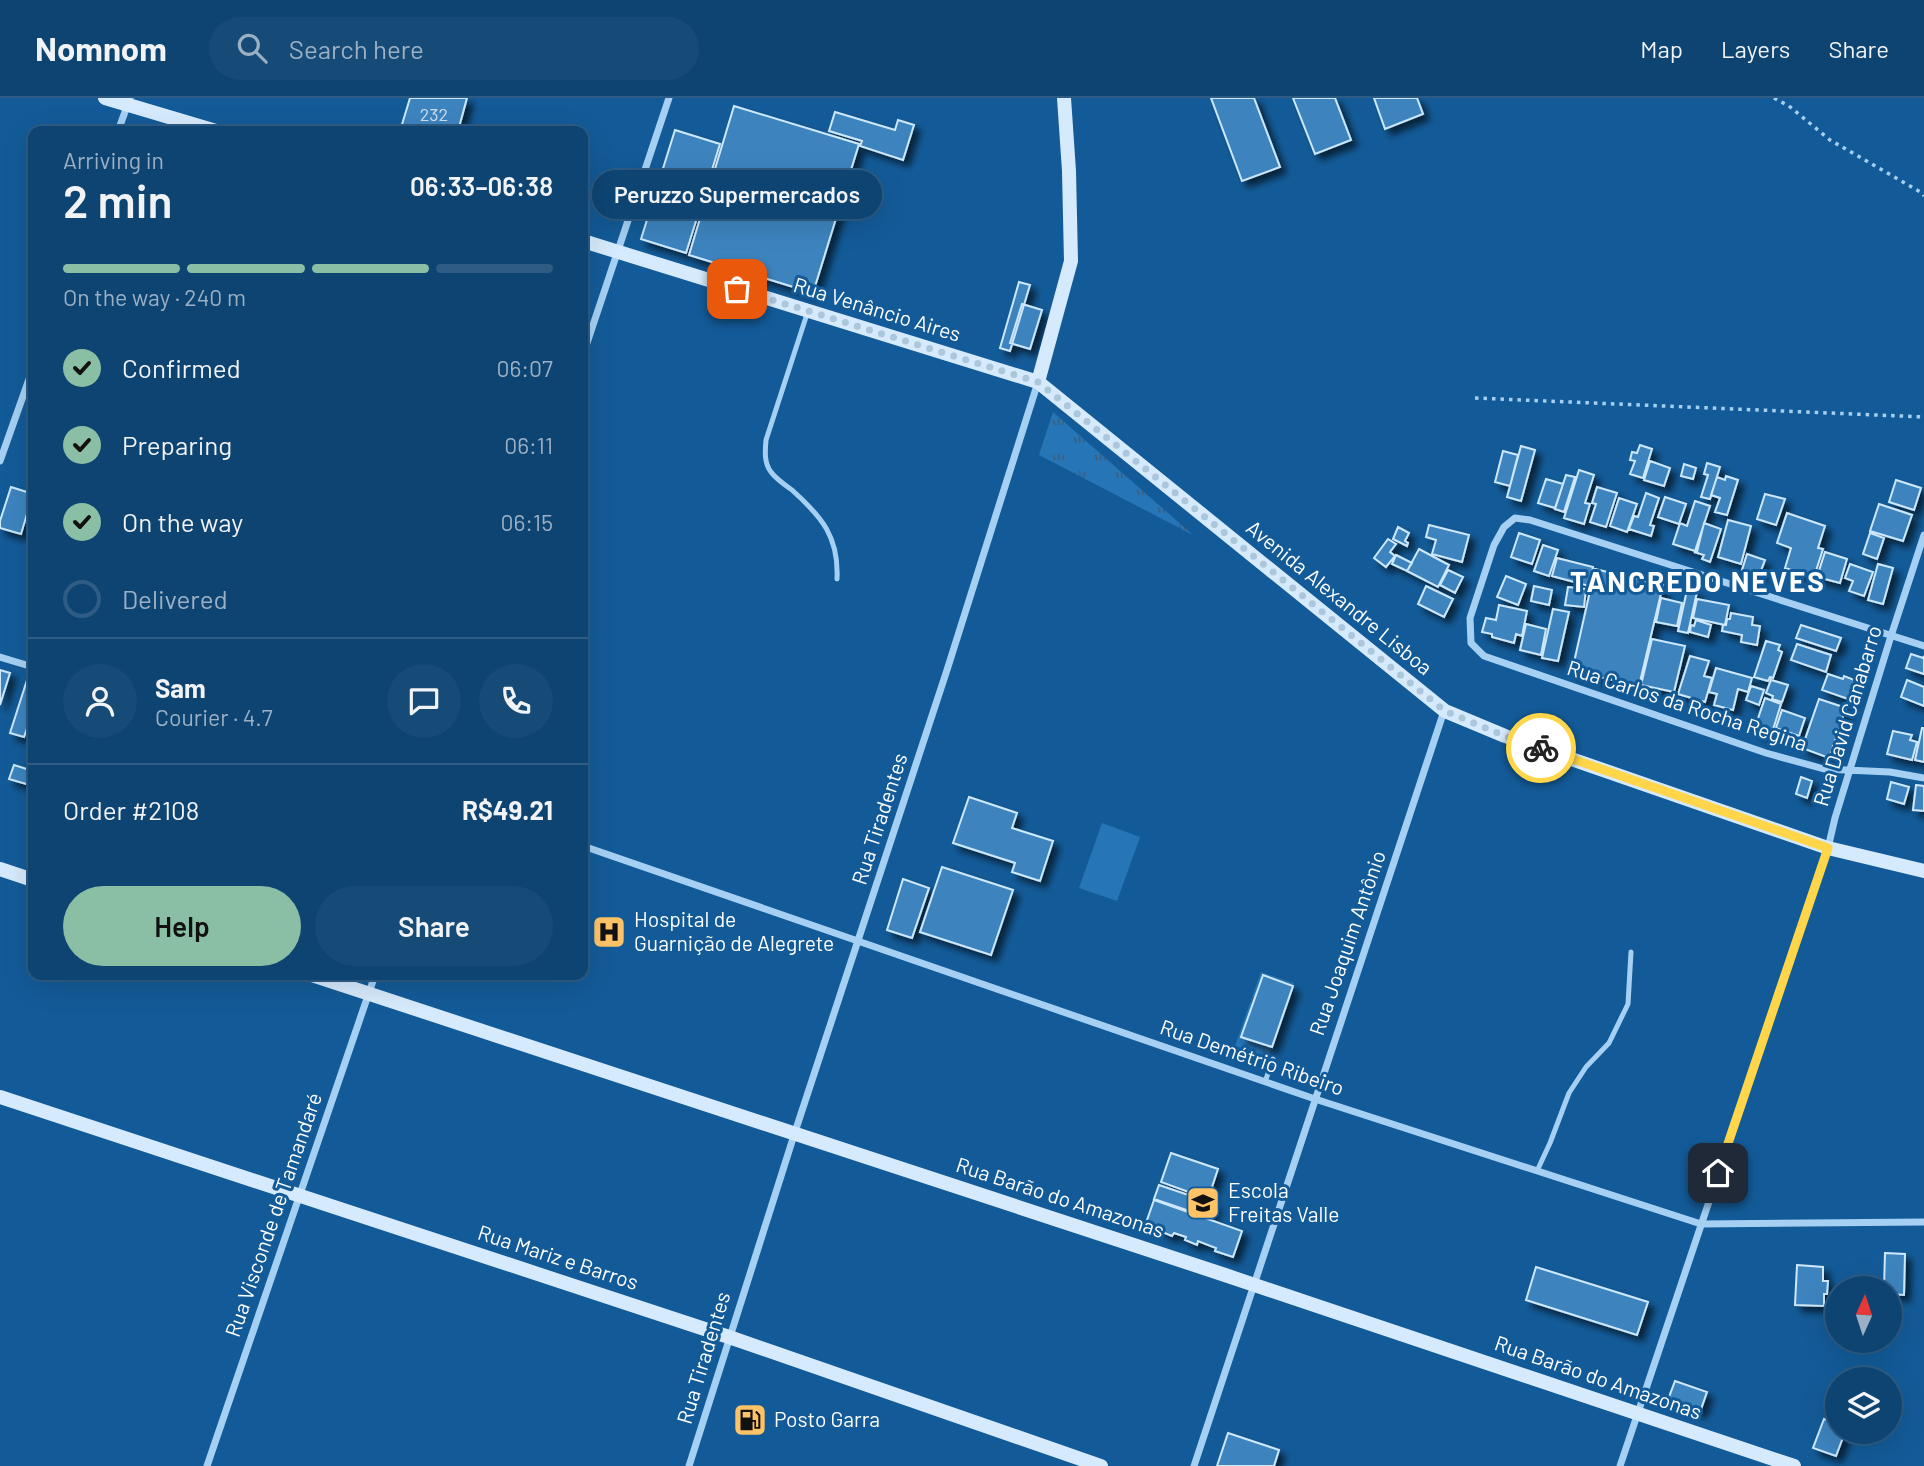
<!DOCTYPE html>
<meta charset="utf-8">
<style>
body{margin:0;font-family:Barlow,sans-serif;background:#174b77;color:#f1f3f6;height:100vh;display:flex;flex-direction:column;font-size:26px;white-space:nowrap}
*{box-sizing:border-box;margin:0}
p{font-size:23px;color:#9bb0c4}
.icon{flex:none;width:38px;height:38px;fill:none;stroke:currentColor;stroke-width:2;stroke-linecap:round;stroke-linejoin:round}
.map{position:relative;flex:1;overflow:hidden}
.sheet{position:absolute;left:28px;top:28px;width:560px;height:854px;display:flex;flex-direction:column;background:#0e4472;border-radius:14px;box-shadow:0 7px 28px #0002,0 0 0 2px #2e5c84}
.sheet>*{flex:none}
.needle{width:46px;rotate:3deg}
.tools{position:absolute;left:1825px;top:1178px;display:grid;gap:14px}
.tools a{display:grid;place-items:center;width:77px;height:77px;border-radius:50%;background:#0e4472;box-shadow:0 7px 28px #0002,0 0 0 2px #2e5c84;font-size:35px}
.pin{position:absolute;display:grid;place-items:center;width:60px;height:60px;color:#fff;margin:-30px;border-radius:14px;box-shadow:0 4px 10px #0006}
.courier{position:absolute;display:grid;place-items:center;width:70px;height:70px;margin:-35px;border:5px solid #ffd54a;border-radius:50%;background:#fff;color:#222;box-shadow:0 2px 9px #0007}
.bubble{position:absolute;height:49px;border-radius:24px;background:#0e4472;box-shadow:0 7px 28px #0002,0 0 0 2px #2e5c84;font-size:23px;font-weight:600;line-height:49px;text-align:center}
.summary em{font-style:normal;font-weight:600}
.summary div{display:flex;flex-direction:column-reverse}
.summary{display:flex;align-items:center;justify-content:space-between;height:119px;padding:0 35px}
h1{font-size:46px;font-weight:600;line-height:52px}
.bar{display:grid;grid-template-columns:repeat(4,1fr);gap:10px 7px;align-content:center;height:84px;padding:0 35px}
.bar i{height:9px;border-radius:5px;background:#2e5c84}
.bar .current{background:#8abfa5}
.bar p{grid-column:span 4}
.line{display:flex;align-items:center;gap:18px;padding:0 35px;border-top:2px solid #2e5c84}
.line div{flex:1}
.round{display:grid;place-items:center;flex:none;width:74px;height:74px;border-radius:37px;background:#174b77}
ol{padding:0 35px;list-style:none}
li{display:flex;align-items:center;gap:21px;height:77px}
li p{margin-inline-start:auto}
li .icon{padding:7px;border-radius:50%;background:#8abfa5;color:#111;stroke-width:4}
li:last-child{color:#9bb0c4}
li i{width:38px;height:38px;border:4px solid #2e5c84;border-radius:50%}
.cta{display:flex;gap:14px;margin-top:auto;padding:14px 35px}
.cta a{flex:1;height:80px;border-radius:42px;background:#8abfa5;color:#111;font-size:28px;font-weight:600;line-height:80px;text-align:center}
.cta a+a{background:#174b77;color:#f1f3f6}
header{display:flex;align-items:center;gap:42px;box-sizing:border-box;height:98px;padding:0 35px;background:#0e4472;border-bottom:2px solid #2e5c84}
header strong{font-size:33px}
nav{display:flex;gap:38px;margin-inline-start:auto;font-size:24px}
.search{width:490px;height:63px;background:#174b77;display:flex;align-items:center;gap:18px;box-sizing:border-box;padding:0 24px;border-radius:38px;color:#9bb0c4;font-size:26px}
.map>svg:first-child{display:block}
.grass{fill:url(#grass-tufts)}
.pitch{fill:#2675b6}
.building{fill:#3d84bf;stroke:#cde8fd;stroke-width:2;filter:url(#shadow)}
.lines{fill:none;stroke-linecap:round;stroke-linejoin:round}
.path{stroke:#a5d0f3;stroke-width:3.5;stroke-dasharray:3.5 5;stroke-linecap:butt}
.lane{stroke:#a5d0f3;stroke-width:5}
.street{stroke:#a5d0f3;stroke-width:7}
.secondary{stroke:#d5eafc;stroke-width:14}
.done{stroke:#acc6db;stroke-width:7;stroke-dasharray:0 12.6}
.route{stroke:#ffd54a;stroke-width:9}
.labels{text-anchor:middle;stroke-width:6;stroke-linejoin:round;paint-order:stroke}
.number-label{font-size:18px;fill:#cee0ef}
.street-label{font-size:21px;fill:#fff;stroke:#135b98}
.poi-label{font-size:21px;fill:#fff;stroke:#135b98;text-anchor:start}
.district-label{font-size:28px;font-weight:bold;letter-spacing:2px;fill:#fff;stroke:#135b98}
</style>
<header>
<strong>Nomnom</strong>
<div class="search"><svg class="icon" aria-label="search" viewBox="0 0 24 24"><circle cx="10" cy="10" r="6"/><path d="M15 15l6 6"/></svg>Search here</div>
<nav><a>Map</a><a>Layers</a><a>Share</a></nav>
</header>
<div class="map">
<svg width="1924" height="1368" viewBox="0 0 1924 1368">
<defs>
<pattern id="grass-tufts" width="24" height="20" patternUnits="userSpaceOnUse" patternTransform="scale(1.75)"><rect width="24" height="20" fill="#2675b6"/><path d="M3 7l-1-3M5 7V3M7 7l1-3M15 17l-1-3M17 17v-4M19 17l1-3" fill="none" stroke="#396081"/></pattern>
<filter id="shadow"><feDropShadow dx="6" dy="6" stdDeviation="3.5" flood-color="#0009"/></filter>
</defs>
<rect width="100%" height="100%" fill="#135b98"/>
<path class="grass" d="M1053 314 1193 437 1039 357Z
M1261 874 1294 885 1293 888 1263 877 1242 938 1272 949 1268 959 1235 948Z"/>
<path class="pitch" d="M1102 725 1140 739 1117 803 1079 790Z"/>
<path class="building" d="M410 0H467L458 33H400Z
M1211 0H1254L1280 69 1242 83Z
M1293 0H1335L1351 42 1315 56Z
M1374 0H1417L1423 16 1385 31Z
M734 8 859 46 813 195 689 157Z
M835 14 895 32 898 22 914 27 903 62 860 48 862 43 829 33Z
M675 32 720 46 686 155 641 141Z
M1019 184 1030 187 1010 253 1000 250Z
M1022 206 1042 212 1030 251 1010 245Z
M1640 347 1652 351 1643 380 1630 376 1635 363 1630 362 1632 354 1637 355Z
M1521 348 1535 352 1521 403 1507 399Z
M1503 353 1518 357 1510 388 1495 384Z
M1650 363 1670 370 1664 388 1644 382Z
M1707 365 1720 369 1710 401 1701 399 1708 377 1704 376Z
M1684 366 1696 370 1693 381 1681 378Z
M1579 372 1594 377 1585 405 1590 406 1584 426 1564 420Z
M1566 377 1575 379 1564 414 1555 411Z
M1726 378 1738 382 1727 417 1715 414 1720 400 1711 397 1717 379 1725 382Z
M1546 381 1563 386 1555 410 1538 405Z
M1896 382 1921 390 1914 412 1889 404Z
M11 389 33 396 21 436 0 430V423Z
M1597 389 1617 395 1606 429 1590 424 1596 406 1592 405Z
M1646 395 1659 400 1650 427 1654 428 1651 438 1629 431 1634 418 1638 419Z
M1765 396 1785 401 1776 427 1757 421Z
M1665 399 1686 406 1679 426 1658 419Z
M1619 400 1637 406 1627 434 1610 428Z
M1695 403 1710 408 1695 453 1673 446 1680 425 1687 428Z
M1879 406 1912 417 1903 443 1870 433Z
M1787 415 1825 428 1818 450 1823 451 1814 479 1785 470 1791 450 1777 445Z
M1728 422 1751 428 1741 466 1718 459Z
M1704 425 1721 431 1710 464 1702 461 1704 457 1694 454H1697Z
M1429 427 1469 437 1462 464 1432 456 1436 442 1426 439Z
M1398 429 1409 435 1405 443 1408 445 1407 448 1393 441Z
M1519 435 1540 442 1532 466 1511 459Z
M1870 435 1884 440 1877 461 1863 456Z
M1388 441 1396 446 1390 454 1395 458 1386 469 1374 460Z
M1543 447 1558 452 1549 478 1534 473Z
M1419 451 1449 467 1438 489 1407 473Z
M1825 454 1847 461 1840 485 1817 479Z
M1747 456 1765 462 1759 478 1742 472Z
M1396 457 1412 465 1407 473 1392 466Z
M1557 460 1593 469 1589 488 1552 478Z
M1850 466 1873 474 1864 498 1849 493 1853 483 1845 480Z
M1878 466 1893 470 1883 506 1868 502Z
M1595 471 1663 487 1639 588 1572 573Z
M1448 472 1463 479 1455 495 1440 487Z
M1506 478 1526 486 1518 507 1497 499Z
M1426 488 1453 501 1444 519 1418 506Z
M1534 488 1552 492 1549 507 1531 503Z
M1568 489 1586 491 1584 509 1565 507Z
M1687 492 1697 494 1688 535 1678 533Z
M1661 500 1682 505 1677 528 1656 524Z
M1697 501 1729 507 1725 527 1693 520Z
M1499 507 1527 513 1522 538 1516 536 1514 545 1492 539V536L1482 534 1486 520 1496 522Z
M1553 511 1569 514 1558 563 1542 560Z
M1731 515 1753 519 1752 527 1760 528 1757 547 1741 544 1742 537 1722 533 1723 527H1726L1727 521H1730Z
M1696 522 1711 527 1708 539 1690 534 1691 527 1694 528Z
M1526 526 1546 531 1541 557 1520 552Z
M1801 527 1841 540 1836 553 1796 540Z
M1652 541 1685 548 1674 594 1641 587Z
M1766 543 1780 547 1778 552 1782 554 1773 580 1770 579 1768 583 1754 579Z
M1797 546 1831 557 1826 574 1791 562Z
M1911 556 1923 560 1924 558V576L1906 570Z
M1690 558 1709 563 1704 578 1712 580 1705 604 1678 596Z
M1716 570 1752 580 1748 594 1738 591 1733 612 1714 607 1717 596 1709 594Z
M0 572 10 575 0 607Z
M1828 576 1843 581 1844 578 1857 583 1851 602 1822 592Z
M28 579 33 580V620L31 619 24 639 10 635Z
M1771 582 1788 587 1782 604 1772 601 1773 598 1766 595Z
M1907 582 1924 589V608L1901 599Z
M1751 588 1764 592 1759 607 1746 602Z
M1765 600 1781 606 1771 638 1754 632Z
M1819 601 1846 610 1829 660 1802 650Z
M1782 612 1805 620 1799 638 1776 630Z
M1922 630H1924V664L1915 662Z
M1893 633 1912 637 1910 642 1917 644 1912 662 1887 656Z
M14 667 33 673V688L9 681Z
M1801 679 1812 683 1807 700 1796 696Z
M1891 684 1909 689 1904 706 1887 701Z
M1916 687 1924 688V713L1913 712Z
M969 699 1017 715 1012 730 1053 743 1040 783 1012 774 1015 765 953 745Z
M942 769 1013 792 991 857 920 834Z
M903 781 929 790 912 840 887 832Z
M1263 877 1293 888 1272 949 1241 939Z
M1171 1055 1218 1071 1208 1101 1161 1084Z
M1159 1087 1215 1106 1210 1120 1154 1101Z
M1154 1102 1242 1133 1233 1159 1215 1153 1216 1150 1198 1143 1197 1147 1185 1142 1186 1139 1174 1135 1172 1138 1162 1134 1163 1131 1146 1125Z
M1885 1155 1905 1156 1904 1197 1890 1196V1190H1884Z
M1797 1167 1823 1169V1183H1828L1827 1196H1824V1208L1795 1207Z
M1536 1169 1648 1204 1637 1237 1526 1202Z
M1675 1283 1707 1294 1700 1314 1672 1304 1669 1299Z
M1824 1321 1838 1326V1334H1845L1836 1358 1813 1350Z
M1228 1335 1279 1352 1274 1368H1217Z"/>
<g class="lines">
<path class="path" d="M1774 0 1789 8 1830 42 1922 95 1924 98
M1475 300 1924 319"/>
<path class="lane" d="M807 216 766 342C765 353 764 365 771 374 776 381 785 387 792 392 822 419 839 439 837 481
M1265 984 1273 961
M1537 1073 1550 1045 1569 995 1586 969 1609 945 1628 906 1631 854"/>
<path class="street" d="M118 33 130 0
M583 257 669 0
M0 363 33 270
M1924 548 1530 422 1515 420 1504 429 1494 447 1470 520 1471 545 1484 558 1766 655 1824 671 1890 674 1924 680
M0 559 33 569
M583 748 1315 1001 1701 1126 1924 1124
M207 1368 375 877
M689 1368 795 1034 947 572 1038 284
M1194 1368 1444 613
M1620 1368 1828 750 1835 720 1891 538 1924 437"/>
<path class="secondary" d="M105 0 216 33
M583 143 1038 284 1445 613 1505 638 1828 750 1924 773
M1038 284 1071 163 1069 73 1064 0
M0 771 33 782
M312 877 1225 1177 1794 1368
M0 999 729 1239 1101 1368"/>
</g>
<g class="lines">
<path class="done" d="M737 191 1038 284 1445 613 1505 638 1541 650"/>
<path class="route" d="M1541 650 1828 750 1718 1075"/>
</g>
<defs>
<symbol id="hospital-square" viewBox="-11 -11 22 22"><rect x="-9" y="-9" width="18" height="18" rx="4" fill="#ffc367" stroke="#135b98"/><path d="M-5-5h3v3.5h4V-5h3V5h-3V1.5h-4V5h-3Z" fill="#111"/></symbol>
<symbol id="school-square" viewBox="-11 -11 22 22"><rect x="-9" y="-9" width="18" height="18" rx="4" fill="#ffc367" stroke="#135b98"/><path d="M0-5L7-2L0 1L-7-2ZM-4 1L0 2.5L4 1V4Q0 6-4 4Z" fill="#111"/></symbol>
<symbol id="fuel-square" viewBox="-11 -11 22 22"><rect x="-9" y="-9" width="18" height="18" rx="4" fill="#ffc367" stroke="#135b98"/><path d="M-5.5-6h7V0h2V4h1.3V-2.5L3-4.5l.8-.8L6-3V5H2.5V1h-1V6h-7ZM-4.2-4.7v3.2H.2V-4.7Z" fill="#111"/></symbol>
</defs>
<g fill-rule="evenodd">
<use href="#hospital-square" x="590" y="815" width="38" height="38"/>
<use href="#school-square" x="1184" y="1086" width="38" height="38"/>
<use href="#fuel-square" x="731" y="1303" width="38" height="38"/>
</g>
<g class="labels">
<g class="number-label">
<text x="434" y="23">232</text>
</g>
<g class="street-label">
<text transform="translate(877 212) rotate(17)" y="7">Rua Venâncio Aires</text>
<text transform="translate(1339 500) rotate(39)" y="7">Avenida Alexandre Lisboa</text>
<text transform="translate(1687 608) rotate(18)" y="7">Rua Carlos da Rocha Regina</text>
<text transform="translate(1848 618) rotate(-73)" y="7">Rua David Canabarro</text>
<text transform="translate(880 721) rotate(-72)" y="7">Rua Tiradentes</text>
<text transform="translate(1348 845) rotate(-71)" y="7">Rua Joaquim Antônio</text>
<text transform="translate(1252 960) rotate(19)" y="7">Rua Demétrio Ribeiro</text>
<text transform="translate(1060 1100) rotate(18)" y="7">Rua Barão do Amazonas</text>
<text transform="translate(274 1117) rotate(-71)" y="7">Rua Visconde de Tamandaré</text>
<text transform="translate(558 1160) rotate(18)" y="7">Rua Mariz e Barros</text>
<text transform="translate(704 1260) rotate(-73)" y="7">Rua Tiradentes</text>
<text transform="translate(1598 1280) rotate(19)" y="7">Rua Barão do Amazonas</text>
</g>
<g class="poi-label">
<text x="634" y="829">Hospital de<tspan x="634" dy="24">Guarnição de Alegrete</tspan></text>
<text x="1228" y="1100">Escola<tspan x="1228" dy="24">Freitas Valle</tspan></text>
<text x="774" y="1329">Posto Garra</text>
</g>
<g class="district-label">
<text x="1698" y="494">TANCREDO NEVES</text>
</g>
</g>
</svg>
<div class="tools">
<a><svg class="needle" viewBox="-14 -14 28 28"><path d="M0-13l5 13h-10z" fill="#e53935"/><path d="M0 13l5-13h-10z" fill="#9bb0c4"/></svg></a>
<a><svg class="icon" aria-label="layers" viewBox="0 0 24 24"><path d="M12 4l9 5-9 5-9-5zM3 14l9 5 9-5"/></svg></a>
</div>
<div class="pin" style="left:737px;top:191px;background:#ea580c"><svg class="icon" aria-label="bag" viewBox="0 0 24 24"><path d="M5 8h14l-1 12H6zM9 8a3 3 0 0 1 6 0"/></svg></div>
<div class="pin" style="left:1718px;top:1075px;background:#1f2937"><svg class="icon" aria-label="home" viewBox="0 0 24 24"><path d="M3 11l9-7 9 7M6 9v11h12V9"/></svg></div>
<div class="courier" style="left:1541px;top:650px"><svg class="icon" aria-label="bike" viewBox="0 0 24 24"><circle cx="6" cy="16" r="4"/><circle cx="18" cy="16" r="4"/><path d="M6 16l4-8h5l3 8M10 8l3 8H6M13 5h3"/></svg></div>
<div class="bubble" style="left:592px;top:72px;width:290px">Peruzzo Supermercados</div>
<section class="sheet">
<div class="summary"><div><h1>2 min</h1><p>Arriving in</p></div><em>06:33–06:38</em></div>
<div class="bar"><i class="current"></i><i class="current"></i><i class="current"></i><i></i><p>On the way · 240 m</p></div>
<ol>
<li><svg class="icon" aria-label="check" viewBox="0 0 24 24"><path d="M5 12l5 5 9-10"/></svg>Confirmed<p>06:07</p></li>
<li><svg class="icon" aria-label="check" viewBox="0 0 24 24"><path d="M5 12l5 5 9-10"/></svg>Preparing<p>06:11</p></li>
<li><svg class="icon" aria-label="check" viewBox="0 0 24 24"><path d="M5 12l5 5 9-10"/></svg>On the way<p>06:15</p></li>
<li><i></i>Delivered</li>
</ol>
<div class="line" style="height:126px"><a class="round"><svg class="icon" aria-label="person" viewBox="0 0 24 24"><circle cx="12" cy="8" r="4"/><path d="M4 21q1-7 8-7t8 7"/></svg></a><div><b>Sam</b><p>Courier · 4.7</p></div><a class="round"><svg class="icon" aria-label="chat" viewBox="0 0 24 24"><path d="M4 5h16v11H9l-5 4z"/></svg></a><a class="round"><svg class="icon" aria-label="phone" viewBox="0 0 24 24"><path d="M5 4h4l2 5-3 2q2 4 5 5l2-3 5 2v4C11 20 4 13 5 4z"/></svg></a></div>
<div class="line" style="height:91px"><div>Order #2108</div><b>R$49.21</b></div>
<div class="cta"><a>Help</a><a>Share</a></div>
</section>
</div>
